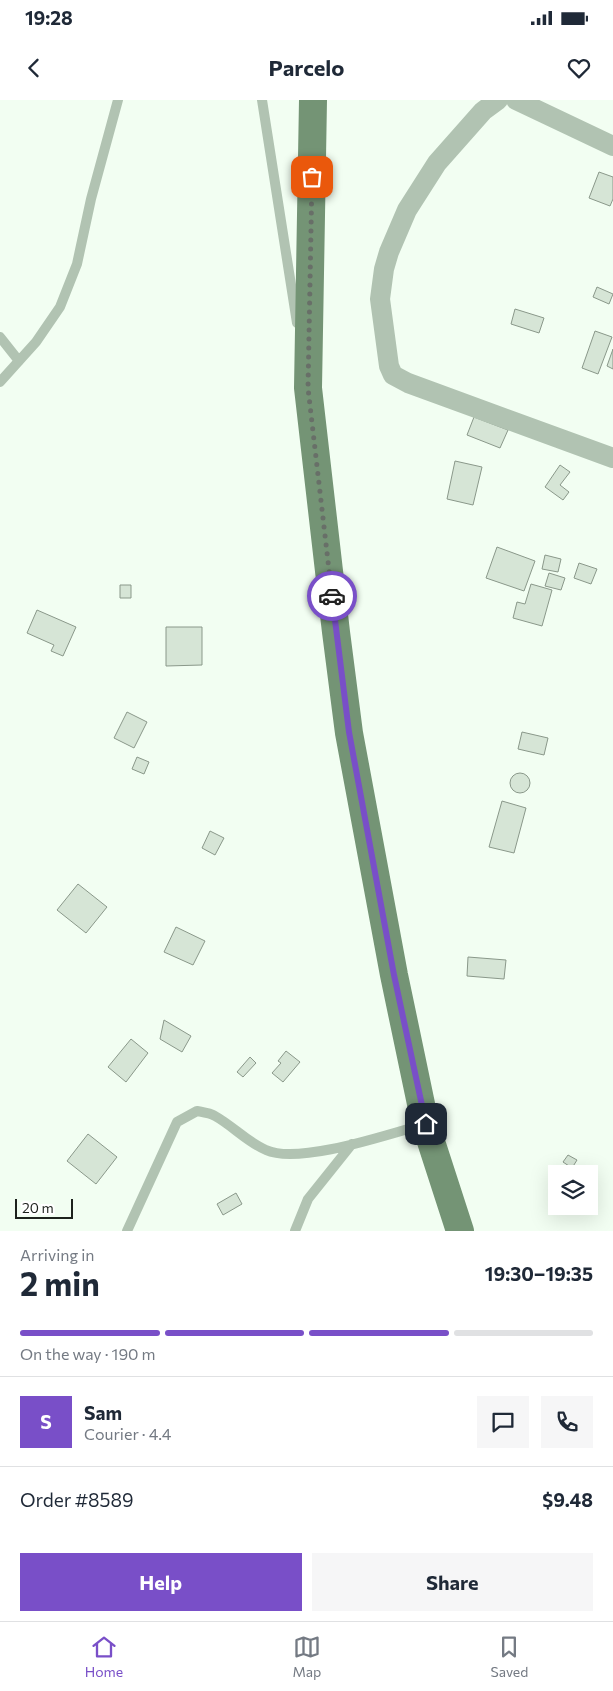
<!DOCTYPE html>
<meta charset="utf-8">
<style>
body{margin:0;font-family:Commissioner,sans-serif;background:#f6f6f7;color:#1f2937;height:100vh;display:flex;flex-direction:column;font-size:19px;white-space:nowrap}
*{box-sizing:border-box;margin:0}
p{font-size:16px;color:#747a83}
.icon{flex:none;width:28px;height:28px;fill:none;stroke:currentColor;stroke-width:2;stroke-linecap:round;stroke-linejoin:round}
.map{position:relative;height:1131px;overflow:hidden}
.panel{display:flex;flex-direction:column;background:#fff;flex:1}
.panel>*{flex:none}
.tools{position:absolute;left:548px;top:1065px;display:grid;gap:10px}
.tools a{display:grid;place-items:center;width:50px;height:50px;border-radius:0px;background:#fff;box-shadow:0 5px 20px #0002;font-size:25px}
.scale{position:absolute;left:15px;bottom:12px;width:58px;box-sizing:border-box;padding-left:5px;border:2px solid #1d221d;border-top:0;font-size:14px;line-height:18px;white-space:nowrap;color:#1d221d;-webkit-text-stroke:4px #fff;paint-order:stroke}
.pin{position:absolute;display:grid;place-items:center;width:42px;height:42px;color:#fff;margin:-21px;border-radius:10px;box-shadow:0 2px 8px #0006}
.courier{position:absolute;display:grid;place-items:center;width:50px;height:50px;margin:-25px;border:4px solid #794fc8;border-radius:50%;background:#fff;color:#222;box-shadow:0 1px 6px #0007}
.overview em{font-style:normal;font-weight:700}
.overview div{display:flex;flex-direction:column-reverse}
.overview{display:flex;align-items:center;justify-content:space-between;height:85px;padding:0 20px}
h1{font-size:32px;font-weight:700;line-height:38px}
.bar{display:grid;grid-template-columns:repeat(4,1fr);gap:8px 5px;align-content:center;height:60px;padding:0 20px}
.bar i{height:6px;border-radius:4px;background:#e0e1e3}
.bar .active{background:#794fc8}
.bar p{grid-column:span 4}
.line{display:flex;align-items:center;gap:12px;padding:0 20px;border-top:1px solid #e0e1e3}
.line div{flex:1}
.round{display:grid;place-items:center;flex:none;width:52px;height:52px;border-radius:0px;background:#f6f6f7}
.cta{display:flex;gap:10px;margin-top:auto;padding:10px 20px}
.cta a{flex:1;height:58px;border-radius:0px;background:#794fc8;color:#fff;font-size:20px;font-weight:700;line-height:58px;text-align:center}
.cta a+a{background:#f6f6f7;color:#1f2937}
.status{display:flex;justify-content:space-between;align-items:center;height:35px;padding:0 25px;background:#fff;direction:ltr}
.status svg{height:14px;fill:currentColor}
header{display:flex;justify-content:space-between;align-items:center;height:65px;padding:0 20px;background:#fff;font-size:22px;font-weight:700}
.tab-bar{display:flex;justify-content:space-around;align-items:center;height:70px;border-top:1px solid #e0e1e3;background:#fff;font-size:14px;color:#747a83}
.tab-bar a{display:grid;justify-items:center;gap:2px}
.tab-bar .active{color:#794fc8}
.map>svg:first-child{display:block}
.building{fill:#d6e5d6;stroke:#8a988a}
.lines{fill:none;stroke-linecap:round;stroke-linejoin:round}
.service{stroke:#b1c3b2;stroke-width:10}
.minor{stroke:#b1c3b2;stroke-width:20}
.primary{stroke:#749475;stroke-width:28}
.done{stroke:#686f68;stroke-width:5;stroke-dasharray:0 9}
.route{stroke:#794fc8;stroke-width:6}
</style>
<div class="status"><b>19:28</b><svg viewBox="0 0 49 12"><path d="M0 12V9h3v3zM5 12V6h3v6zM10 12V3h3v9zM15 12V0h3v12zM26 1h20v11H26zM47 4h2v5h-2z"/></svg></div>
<header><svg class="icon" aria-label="back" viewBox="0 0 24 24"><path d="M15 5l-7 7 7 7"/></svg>Parcelo<svg class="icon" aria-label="heart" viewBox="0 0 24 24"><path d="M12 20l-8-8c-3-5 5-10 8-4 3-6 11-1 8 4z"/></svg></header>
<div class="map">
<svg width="613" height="1131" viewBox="0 0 613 1131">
<rect width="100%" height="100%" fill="#f2fef2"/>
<path class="building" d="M599 72 613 77V99L610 106 589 98Z
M597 187 613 194 609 204 593 197Z
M515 209 544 218 539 233 511 224Z
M595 231 612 237 598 274 582 268Z
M613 249V269L607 266Z
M474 317 508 330 500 348 467 335Z
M455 361 482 367 473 405 447 399Z
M560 365 570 372 560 385 569 392 563 400 545 387Z
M497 447 535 461 524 491 486 478Z
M545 455 561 459 558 472 542 469Z
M579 463 597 469 591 484 574 478Z
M549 473 565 478 561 490 545 486Z
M531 484 552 490 542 526 513 518 517 502 525 504Z
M120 485H131V498H120Z
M37 510 76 527 63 556 51 551 54 545 27 533Z
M166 527H202V565L166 566Z
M127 612 147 622 134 648 114 638Z
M522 632 548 638 544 655 518 649Z
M137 657 149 662 144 674 132 669Z
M510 683a10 10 0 1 1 20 0a10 10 0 1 1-20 0Z
M502 701 526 708 514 753 489 747Z
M210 731 224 738 215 755 202 748Z
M78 784 107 807 86 833 57 810Z
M176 827 205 841 193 865 164 852Z
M468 857 506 860 504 879 467 876Z
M164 920 191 936 182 952 160 939Z
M131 939 148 953 126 982 108 967Z
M286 951 300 962 283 982 272 973 281 963 278 961Z
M250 957 256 963 243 977 237 972Z
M88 1034 117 1057 96 1084 67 1061Z
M568 1055 577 1060 572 1068 563 1062Z
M236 1093 242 1104 223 1115 217 1104Z"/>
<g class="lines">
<path class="service" d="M262 0 297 223
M0 237 19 261
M0 282 36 242 60 207 77 164 91 99 118 0
M127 1131 177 1022 197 1011C202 1012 210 1013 215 1016 233 1026 247 1042 266 1050 299 1065 389 1034 425 1024
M295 1131 308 1099 352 1044"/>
<path class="minor" d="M498 0 483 11 437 63 407 110 389 152 384 169 380 199 389 266 393 275 408 283 613 358
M516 0 613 46"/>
<path class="primary" d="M313 0 308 288 336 532 349 633 394 875 425 1023 460 1131"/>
</g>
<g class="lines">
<path class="done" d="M312 77 308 288 332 496"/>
<path class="route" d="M332 496 349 632 394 875 426 1024"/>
</g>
</svg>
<div class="tools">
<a><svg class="icon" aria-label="layers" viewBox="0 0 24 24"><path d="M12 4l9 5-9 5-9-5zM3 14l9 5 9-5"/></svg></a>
</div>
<div class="scale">20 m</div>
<div class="pin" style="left:312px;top:77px;background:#ea580c"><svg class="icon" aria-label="bag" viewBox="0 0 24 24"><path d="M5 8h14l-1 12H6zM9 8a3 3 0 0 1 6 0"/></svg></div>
<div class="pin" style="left:426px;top:1024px;background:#1f2937"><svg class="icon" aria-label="home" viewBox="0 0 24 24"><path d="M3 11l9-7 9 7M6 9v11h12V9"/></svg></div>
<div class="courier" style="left:332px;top:496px"><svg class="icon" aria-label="car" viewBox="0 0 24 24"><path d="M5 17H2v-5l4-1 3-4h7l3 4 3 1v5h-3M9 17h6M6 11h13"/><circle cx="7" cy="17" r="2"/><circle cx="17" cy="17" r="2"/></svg></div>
</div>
<section class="panel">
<div class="overview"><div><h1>2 min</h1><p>Arriving in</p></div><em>19:30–19:35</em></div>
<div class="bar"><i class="active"></i><i class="active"></i><i class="active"></i><i></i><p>On the way · 190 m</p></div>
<div class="line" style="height:90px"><b class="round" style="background:#794fc8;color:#fff">S</b><div><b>Sam</b><p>Courier · 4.4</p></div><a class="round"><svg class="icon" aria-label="chat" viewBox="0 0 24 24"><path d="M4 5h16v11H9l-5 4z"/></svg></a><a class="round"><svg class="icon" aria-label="phone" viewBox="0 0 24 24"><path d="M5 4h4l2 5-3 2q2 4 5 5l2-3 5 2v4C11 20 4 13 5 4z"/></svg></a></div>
<div class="line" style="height:65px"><div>Order #8589</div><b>$9.48</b></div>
<div class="cta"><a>Help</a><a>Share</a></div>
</section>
<nav class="tab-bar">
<a class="active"><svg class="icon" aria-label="home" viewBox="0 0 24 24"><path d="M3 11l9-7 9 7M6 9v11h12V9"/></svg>Home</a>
<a><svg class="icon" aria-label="map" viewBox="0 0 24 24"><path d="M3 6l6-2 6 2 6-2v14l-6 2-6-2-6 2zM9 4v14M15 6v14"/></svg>Map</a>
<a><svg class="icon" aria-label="saved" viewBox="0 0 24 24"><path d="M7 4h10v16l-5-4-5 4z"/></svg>Saved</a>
</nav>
